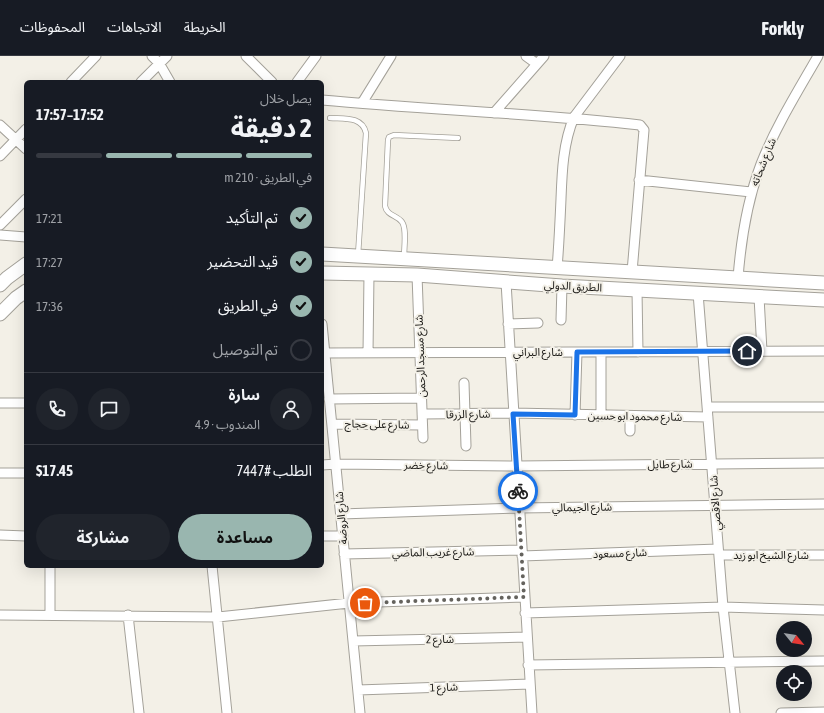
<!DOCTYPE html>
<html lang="ar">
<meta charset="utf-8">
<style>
body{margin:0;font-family:"Asap Condensed","Noto Sans Arabic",sans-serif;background:#20242c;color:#f1f3f6;direction:rtl;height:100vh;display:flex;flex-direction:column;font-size:15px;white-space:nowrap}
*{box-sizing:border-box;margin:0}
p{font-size:13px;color:#9ea1a6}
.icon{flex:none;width:22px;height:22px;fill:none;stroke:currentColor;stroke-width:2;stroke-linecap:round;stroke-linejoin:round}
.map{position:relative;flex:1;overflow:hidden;direction:ltr}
.sheet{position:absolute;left:24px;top:24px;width:300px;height:488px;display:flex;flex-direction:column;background:#171b24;border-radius:6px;box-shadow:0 4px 16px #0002;direction:rtl}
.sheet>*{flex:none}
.needle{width:26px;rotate:120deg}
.controls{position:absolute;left:776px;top:565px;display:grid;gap:8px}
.controls a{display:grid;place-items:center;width:36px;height:36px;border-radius:50%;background:#171b24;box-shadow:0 4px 16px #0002;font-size:20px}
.pin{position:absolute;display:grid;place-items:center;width:34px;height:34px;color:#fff;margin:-17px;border:2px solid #fff;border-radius:50%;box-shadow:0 1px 4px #0007}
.courier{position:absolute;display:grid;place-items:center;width:40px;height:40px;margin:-20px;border:3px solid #1a73e8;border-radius:50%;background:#fff;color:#222;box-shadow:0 1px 5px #0007}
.summary em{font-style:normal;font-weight:700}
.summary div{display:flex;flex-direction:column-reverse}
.summary{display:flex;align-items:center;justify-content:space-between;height:68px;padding:0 12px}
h1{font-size:26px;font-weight:700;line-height:30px}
.bar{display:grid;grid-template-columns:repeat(4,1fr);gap:6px 4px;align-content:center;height:48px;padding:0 12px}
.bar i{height:5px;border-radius:3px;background:#363941}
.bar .selected{background:#99b6af}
.bar p{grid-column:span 4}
.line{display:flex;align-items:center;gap:10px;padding:0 12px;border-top:1px solid #363941}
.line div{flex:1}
.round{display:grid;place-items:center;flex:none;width:42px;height:42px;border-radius:21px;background:#20242c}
ol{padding:0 12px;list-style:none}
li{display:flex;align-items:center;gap:12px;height:44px}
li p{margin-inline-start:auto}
li .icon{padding:4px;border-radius:50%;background:#99b6af;color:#111;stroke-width:4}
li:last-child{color:#9ea1a6}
li i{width:22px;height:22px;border:2px solid #363941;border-radius:50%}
.primary-button{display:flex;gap:8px;margin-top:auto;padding:8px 12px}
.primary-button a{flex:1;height:46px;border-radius:24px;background:#99b6af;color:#111;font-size:16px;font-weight:700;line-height:46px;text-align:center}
.primary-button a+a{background:#20242c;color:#f1f3f6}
header{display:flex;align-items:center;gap:24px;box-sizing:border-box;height:56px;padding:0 20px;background:#171b24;border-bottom:1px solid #363941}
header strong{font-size:19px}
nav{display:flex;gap:22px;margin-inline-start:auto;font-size:14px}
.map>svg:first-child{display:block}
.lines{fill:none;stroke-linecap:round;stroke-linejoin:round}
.lane-casing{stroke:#a4a199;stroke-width:6}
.street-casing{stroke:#a4a199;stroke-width:11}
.secondary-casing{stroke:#a4a199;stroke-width:15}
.lane{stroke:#fff;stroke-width:4.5}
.street{stroke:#fff;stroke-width:9}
.secondary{stroke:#fff;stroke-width:13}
.done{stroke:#65635e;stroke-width:4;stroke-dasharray:0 7.2}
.route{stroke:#1a73e8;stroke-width:5}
.labels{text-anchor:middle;stroke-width:4;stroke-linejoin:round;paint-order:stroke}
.street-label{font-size:11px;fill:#181714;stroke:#f3f0e7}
</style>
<header>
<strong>Forkly</strong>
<nav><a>الخريطة</a><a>الاتجاهات</a><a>المحفوظات</a></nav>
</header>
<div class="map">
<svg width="824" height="657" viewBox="0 0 824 657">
<rect width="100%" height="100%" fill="#f3f0e7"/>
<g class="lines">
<defs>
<path id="lane" d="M330 62C344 63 362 60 366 77L358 199
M404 201C404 192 407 173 402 166 397 159 387 160 385 150L388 84 389 81 394 79 458 82"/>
<path id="street" d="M152 0 159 7 170 26
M246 0 272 26
M526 0 537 8
M71 26 96 0
M141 26 167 0
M297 26 316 0
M322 44C428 54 534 57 640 69L644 74 632 216
M362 47 391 0
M494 57 544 0
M0 69 26 93
M0 100 26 73
M639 124 751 136
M0 169 26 143
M0 179 26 181
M557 212C559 189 560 166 561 143 562 116 563 87 574 61L620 0
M417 219 423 382
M738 222C741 183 747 145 761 108 776 70 798 35 818 0
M506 226 532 657
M637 234 638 296
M698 237 723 551 735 657
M759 241 762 295
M561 264 562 230
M322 268 360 657
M508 268 538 267
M322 297 824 295
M368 297 369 218
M464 327 466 390
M329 343 421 342
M0 347H26
M707 351H824
M422 358 513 357 708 361
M575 359 577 296
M601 360V296
M332 368 422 369
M630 375V361
M322 409 336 408 517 410 824 407
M0 417H26
M341 458 519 452 824 448
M0 479 26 480
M322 480H343
M344 498 522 494
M719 499H824
M522 500 718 493
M50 510V559
M212 510 227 657
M525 557 723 551 824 554
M0 559 218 561 349 547 524 541
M128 559 139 657
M353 585 527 581
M528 609 824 605
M358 634 530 628
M781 657 824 656"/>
<path id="secondary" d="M322 198 824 227
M322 217 417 219 562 230 824 244
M0 229 7 222 26 208
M0 258 16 242 26 235"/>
</defs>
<use href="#lane" class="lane-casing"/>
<use href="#street" class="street-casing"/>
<use href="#secondary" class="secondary-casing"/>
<use href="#lane" class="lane"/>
<use href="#street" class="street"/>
<use href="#secondary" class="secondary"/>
</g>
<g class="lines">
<path class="done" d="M365 547 524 541 518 435"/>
<path class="route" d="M518 435 513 358 575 359 577 296 747 295"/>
</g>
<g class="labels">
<g class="street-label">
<text transform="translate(763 106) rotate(-68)" y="4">شارع شحاته</text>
<text transform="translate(573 230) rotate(3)" y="4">الطريق الدولي</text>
<text x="538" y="300">شارع البراني</text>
<text transform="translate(420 300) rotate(-92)" y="4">شارع مسجد الرحمن</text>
<text transform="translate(468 358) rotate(-1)" y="4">شارع الزرقا</text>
<text transform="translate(635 360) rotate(1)" y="4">شارع محمود ابو حسين</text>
<text transform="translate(377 368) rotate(1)" y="4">شارع على حجاج</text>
<text transform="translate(670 408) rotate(-1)" y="4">شارع طايل</text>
<text transform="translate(426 409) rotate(1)" y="4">شارع خضر</text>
<text transform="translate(715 447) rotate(-94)" y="4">شارع الاقصي</text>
<text transform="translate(582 451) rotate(-1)" y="4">شارع الجيمالي</text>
<text transform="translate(341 462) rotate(-95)" y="4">شارع الروضة</text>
<text transform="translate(433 496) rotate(-1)" y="4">شارع غريب الماضي</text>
<text transform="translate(620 497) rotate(-2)" y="4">شارع مسعود</text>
<text x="771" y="503">شارع الشيخ ابو زيد</text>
<text transform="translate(440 583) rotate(-1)" y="4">شارع 2</text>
<text transform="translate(444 631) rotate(-2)" y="4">شارع 1</text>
</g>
</g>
</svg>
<div class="controls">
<a><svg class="needle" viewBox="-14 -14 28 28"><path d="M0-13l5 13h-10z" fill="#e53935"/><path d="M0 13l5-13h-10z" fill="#9ea1a6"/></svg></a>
<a><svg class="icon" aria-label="locate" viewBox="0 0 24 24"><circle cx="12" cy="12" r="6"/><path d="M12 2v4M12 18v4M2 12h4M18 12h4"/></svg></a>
</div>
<div class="pin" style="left:365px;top:547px;background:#ea580c"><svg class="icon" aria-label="bag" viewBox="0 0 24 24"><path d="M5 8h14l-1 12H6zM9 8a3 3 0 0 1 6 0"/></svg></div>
<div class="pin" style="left:747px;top:295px;background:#1f2937"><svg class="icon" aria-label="home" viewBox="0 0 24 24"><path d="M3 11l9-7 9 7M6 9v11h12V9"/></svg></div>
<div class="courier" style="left:518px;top:435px"><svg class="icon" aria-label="bike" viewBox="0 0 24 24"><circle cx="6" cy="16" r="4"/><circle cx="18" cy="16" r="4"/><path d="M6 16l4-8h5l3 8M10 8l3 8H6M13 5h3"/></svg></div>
<section class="sheet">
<div class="summary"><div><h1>2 دقيقة</h1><p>يصل خلال</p></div><em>17:52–17:57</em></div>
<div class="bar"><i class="selected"></i><i class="selected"></i><i class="selected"></i><i></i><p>في الطريق · 210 m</p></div>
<ol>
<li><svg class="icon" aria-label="check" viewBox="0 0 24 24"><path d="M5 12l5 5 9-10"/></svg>تم التأكيد<p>17:21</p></li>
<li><svg class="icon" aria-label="check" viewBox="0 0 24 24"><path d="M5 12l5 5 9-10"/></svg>قيد التحضير<p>17:27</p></li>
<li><svg class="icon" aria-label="check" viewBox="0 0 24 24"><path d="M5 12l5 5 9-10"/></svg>في الطريق<p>17:36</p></li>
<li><i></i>تم التوصيل</li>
</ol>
<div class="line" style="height:72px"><a class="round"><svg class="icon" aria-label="person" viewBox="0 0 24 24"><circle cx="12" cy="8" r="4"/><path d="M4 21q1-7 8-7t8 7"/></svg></a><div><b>سارة</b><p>المندوب · 4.9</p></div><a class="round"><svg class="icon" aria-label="chat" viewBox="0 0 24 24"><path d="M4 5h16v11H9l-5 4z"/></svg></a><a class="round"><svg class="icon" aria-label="phone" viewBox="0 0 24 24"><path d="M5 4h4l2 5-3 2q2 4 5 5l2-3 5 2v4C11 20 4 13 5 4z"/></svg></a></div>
<div class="line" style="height:52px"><div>الطلب #7447</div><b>$17.45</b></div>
<div class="primary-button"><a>مساعدة</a><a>مشاركة</a></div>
</section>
</div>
